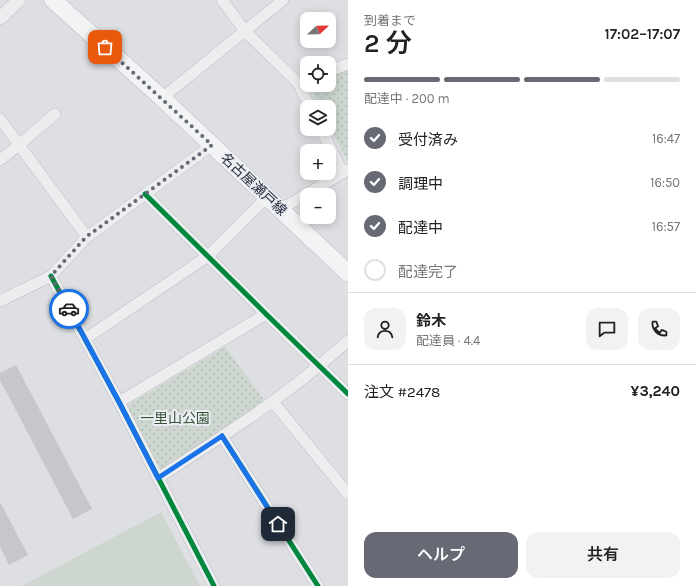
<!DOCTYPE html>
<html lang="ja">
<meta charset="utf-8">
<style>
body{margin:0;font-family:Karla,"Noto Sans JP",sans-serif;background:#f2f2f2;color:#222;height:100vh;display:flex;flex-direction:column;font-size:15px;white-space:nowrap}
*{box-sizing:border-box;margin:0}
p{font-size:13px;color:#767676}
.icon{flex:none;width:22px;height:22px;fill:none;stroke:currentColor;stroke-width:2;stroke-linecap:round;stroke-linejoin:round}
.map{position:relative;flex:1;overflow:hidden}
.side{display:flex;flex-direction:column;background:#fff;width:348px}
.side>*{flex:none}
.needle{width:26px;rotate:68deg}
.buttons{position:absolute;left:300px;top:12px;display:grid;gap:8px}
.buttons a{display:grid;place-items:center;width:36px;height:36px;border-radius:8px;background:#fff;box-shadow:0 2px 10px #0003;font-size:20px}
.pin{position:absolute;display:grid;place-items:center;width:34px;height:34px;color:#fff;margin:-17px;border-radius:8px;box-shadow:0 2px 6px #0006}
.courier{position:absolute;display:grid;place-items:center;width:40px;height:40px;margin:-20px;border:3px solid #1a73e8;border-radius:50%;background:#fff;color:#222;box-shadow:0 1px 5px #0007}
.overview em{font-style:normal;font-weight:600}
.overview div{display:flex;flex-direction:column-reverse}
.overview{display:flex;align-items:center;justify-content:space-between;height:68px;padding:0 16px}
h1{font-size:26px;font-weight:600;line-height:30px}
.bar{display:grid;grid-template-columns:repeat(4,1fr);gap:6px 4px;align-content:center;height:48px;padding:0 16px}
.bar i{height:5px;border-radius:3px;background:#e0e0e0}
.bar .on{background:#676a75}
.bar p{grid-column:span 4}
.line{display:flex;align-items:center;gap:10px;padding:0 16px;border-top:1px solid #e0e0e0}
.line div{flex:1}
.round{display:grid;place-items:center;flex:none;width:42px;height:42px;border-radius:12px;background:#f2f2f2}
ol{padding:0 16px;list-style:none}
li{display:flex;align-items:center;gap:12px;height:44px}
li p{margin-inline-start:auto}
li .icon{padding:4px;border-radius:50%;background:#676a75;color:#fff;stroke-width:4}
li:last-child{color:#767676}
li i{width:22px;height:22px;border:2px solid #e0e0e0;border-radius:50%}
.button{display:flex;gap:8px;margin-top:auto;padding:8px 16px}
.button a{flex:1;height:46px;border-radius:12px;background:#676a75;color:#fff;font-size:16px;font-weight:600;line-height:46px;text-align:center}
.button a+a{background:#f2f2f2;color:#222}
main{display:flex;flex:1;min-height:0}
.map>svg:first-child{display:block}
.grass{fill:#cdd6cf}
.park{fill:url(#park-dots)}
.building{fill:#c6c7cb}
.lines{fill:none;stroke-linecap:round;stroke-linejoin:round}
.minor-casing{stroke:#bcbdc1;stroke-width:12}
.tertiary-casing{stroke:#bcbdc1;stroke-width:14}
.primary-casing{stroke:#bbbcc0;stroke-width:18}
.minor{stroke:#ededf0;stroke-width:11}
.tertiary{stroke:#ededf0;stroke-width:13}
.primary{stroke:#f2f3f4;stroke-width:17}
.cycleway-casing{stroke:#ebedf3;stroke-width:8}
.cycleway{stroke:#00873e;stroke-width:5}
.done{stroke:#676a75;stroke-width:4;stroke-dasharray:0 7.2}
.route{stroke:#1a73e8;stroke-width:5}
.labels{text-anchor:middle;stroke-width:4;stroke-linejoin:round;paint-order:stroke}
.street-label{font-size:14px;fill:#272b3a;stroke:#ebedf3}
.park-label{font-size:14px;fill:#375436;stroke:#ebedf3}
</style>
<main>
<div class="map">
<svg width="348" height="586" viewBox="0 0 348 586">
<defs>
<pattern id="park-dots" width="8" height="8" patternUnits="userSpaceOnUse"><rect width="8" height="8" fill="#cdd6cf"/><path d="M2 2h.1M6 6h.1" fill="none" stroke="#b0b8b2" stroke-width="1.8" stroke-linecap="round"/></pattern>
</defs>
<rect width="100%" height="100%" fill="#dedfe3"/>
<path class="grass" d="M161 512 200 586H22Z"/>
<path class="park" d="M348 67V162L329 125V107H320L310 87 313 85H329V77Z
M225 347 264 400 161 471 126 406Z"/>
<path class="building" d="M16 365 92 509 73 519 0 380V373Z
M0 502 28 555 9 565 0 547Z"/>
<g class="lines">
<defs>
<path id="minor" d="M222 0 245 31 298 83 310 107
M329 71 348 64
M162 98 283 0
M0 119 87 237
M321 129 343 173
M0 160 19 145 55 114
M145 194 266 314 348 394
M281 209 348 170
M51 276 119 402 214 586
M0 301 51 276 87 237 212 145
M85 339 208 256 267 197
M119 402 266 314
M273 402 348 494
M222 436 318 586
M158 478C196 453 235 429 272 402 299 383 324 362 348 341"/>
<path id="tertiary" d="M0 18 19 0"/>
<path id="primary" d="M53 0 162 98 348 273"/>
</defs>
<use href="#minor" class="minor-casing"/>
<use href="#tertiary" class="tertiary-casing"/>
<use href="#primary" class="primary-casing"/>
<use href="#minor" class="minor"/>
<use href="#tertiary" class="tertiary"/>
<use href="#primary" class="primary"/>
<defs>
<path id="cycleway" d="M145 194 266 314 348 394
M51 276 119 402 214 586
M222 436 318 586"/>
</defs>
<use href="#cycleway" class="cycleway-casing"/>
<use href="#cycleway" class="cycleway"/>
</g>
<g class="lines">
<path class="done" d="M69 309 51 276 86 237 212 145 105 47"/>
<path class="route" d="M69 309 119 402 158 478 222 436 278 524"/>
</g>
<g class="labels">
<g class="street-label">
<text transform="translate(254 184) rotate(43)" y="5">名古屋瀬戸線</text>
</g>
<g class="park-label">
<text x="175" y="423">一里山公園</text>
</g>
</g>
</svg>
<div class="buttons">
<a><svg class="needle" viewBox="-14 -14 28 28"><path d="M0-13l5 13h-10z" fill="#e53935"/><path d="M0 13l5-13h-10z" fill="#767676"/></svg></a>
<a><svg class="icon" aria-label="locate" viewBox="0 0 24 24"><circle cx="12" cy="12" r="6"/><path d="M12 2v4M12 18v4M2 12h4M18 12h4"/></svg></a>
<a><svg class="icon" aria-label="layers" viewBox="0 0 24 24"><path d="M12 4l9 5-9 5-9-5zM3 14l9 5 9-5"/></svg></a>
<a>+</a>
<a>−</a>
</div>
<div class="pin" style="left:105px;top:47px;background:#ea580c"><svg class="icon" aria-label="bag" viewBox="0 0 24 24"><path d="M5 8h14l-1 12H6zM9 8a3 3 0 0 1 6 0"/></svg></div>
<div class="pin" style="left:278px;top:524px;background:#1f2937"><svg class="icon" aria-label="home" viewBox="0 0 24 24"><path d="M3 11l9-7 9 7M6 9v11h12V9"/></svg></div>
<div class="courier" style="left:69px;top:309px"><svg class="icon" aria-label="car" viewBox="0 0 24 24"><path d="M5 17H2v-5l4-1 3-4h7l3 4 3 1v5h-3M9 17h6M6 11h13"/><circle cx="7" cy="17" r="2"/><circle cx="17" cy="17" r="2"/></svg></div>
</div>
<section class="side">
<div class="overview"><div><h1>2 分</h1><p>到着まで</p></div><em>17:02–17:07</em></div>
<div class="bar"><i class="on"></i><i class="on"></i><i class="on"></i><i></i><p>配達中 · 200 m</p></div>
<ol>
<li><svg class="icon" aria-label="check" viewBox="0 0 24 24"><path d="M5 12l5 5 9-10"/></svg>受付済み<p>16:47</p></li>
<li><svg class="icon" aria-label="check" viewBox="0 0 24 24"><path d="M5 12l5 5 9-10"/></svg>調理中<p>16:50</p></li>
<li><svg class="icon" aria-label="check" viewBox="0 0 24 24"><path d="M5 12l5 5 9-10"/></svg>配達中<p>16:57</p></li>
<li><i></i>配達完了</li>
</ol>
<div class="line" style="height:72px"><a class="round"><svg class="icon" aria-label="person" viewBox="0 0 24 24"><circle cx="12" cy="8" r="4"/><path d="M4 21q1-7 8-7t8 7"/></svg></a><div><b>鈴木</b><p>配達員 · 4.4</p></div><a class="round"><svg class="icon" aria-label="chat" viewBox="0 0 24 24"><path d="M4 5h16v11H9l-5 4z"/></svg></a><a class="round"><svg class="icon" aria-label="phone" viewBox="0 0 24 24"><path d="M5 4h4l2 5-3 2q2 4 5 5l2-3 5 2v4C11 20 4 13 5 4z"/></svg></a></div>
<div class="line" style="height:52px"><div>注文 #2478</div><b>¥3,240</b></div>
<div class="button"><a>ヘルプ</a><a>共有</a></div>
</section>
</main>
